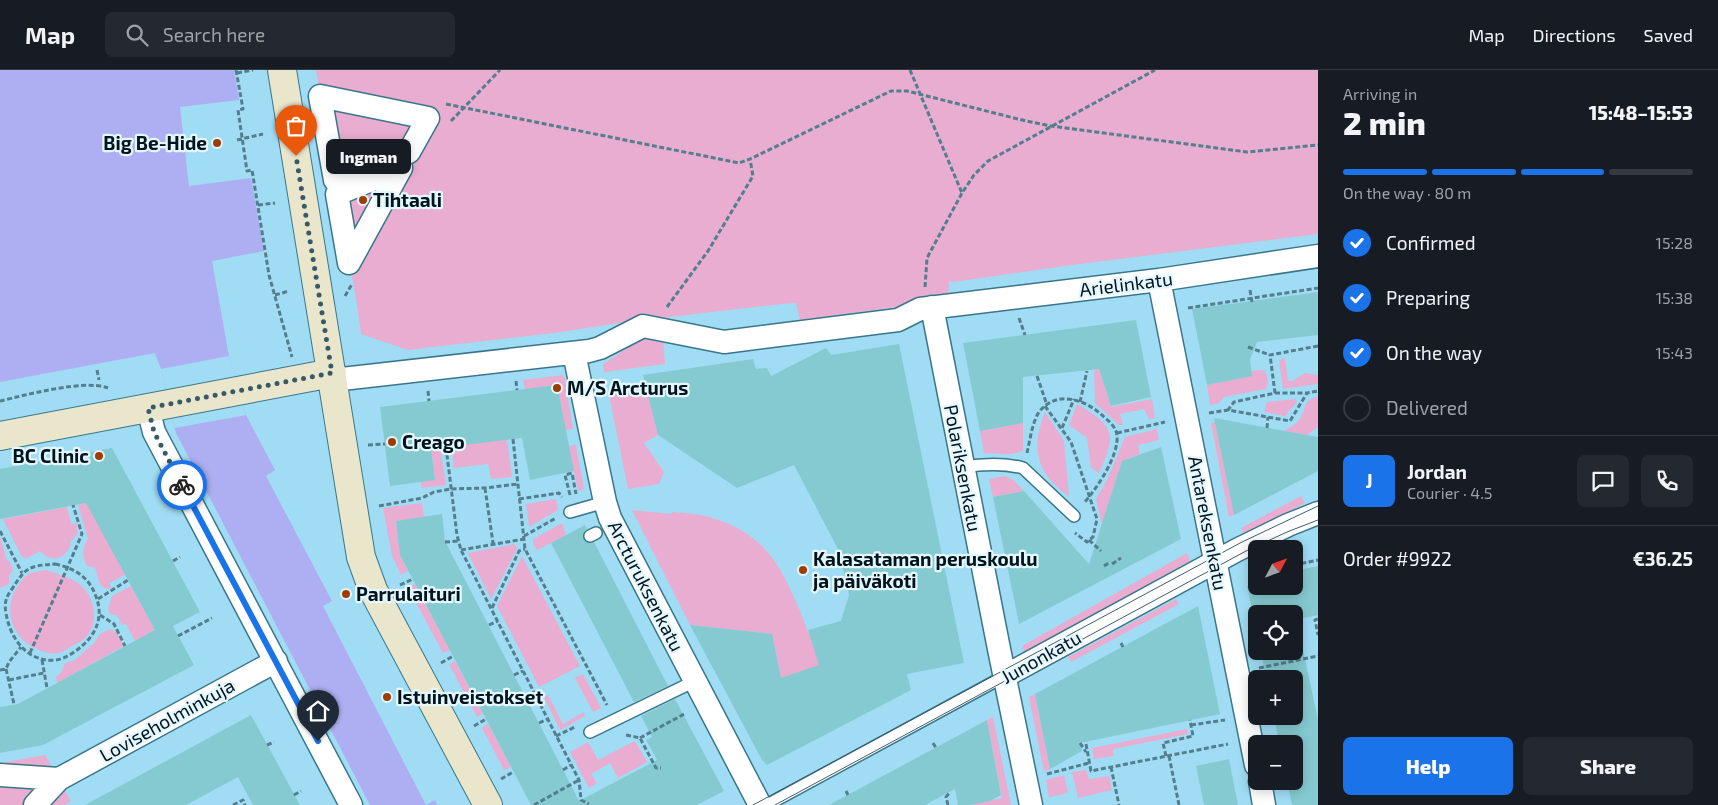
<!DOCTYPE html>
<meta charset="utf-8">
<style>
body{margin:0;font-family:"Exo 2",sans-serif;background:#242831;color:#f1f3f6;height:100vh;display:flex;flex-direction:column;font-size:19px;white-space:nowrap}
*{box-sizing:border-box;margin:0}
p{font-size:16px;color:#9ea1a6}
.icon{flex:none;width:28px;height:28px;fill:none;stroke:currentColor;stroke-width:2;stroke-linecap:round;stroke-linejoin:round}
.map{position:relative;flex:1;overflow:hidden}
.details{display:flex;flex-direction:column;background:#171b24;width:400px}
.details>*{flex:none}
.needle{width:32px;rotate:49deg}
.tools{position:absolute;left:1248px;top:470px;display:grid;gap:10px}
.tools a{display:grid;place-items:center;width:55px;height:55px;border-radius:8px;background:#171b24;box-shadow:0 2px 12px #0003;font-size:25px}
.pin{position:absolute;display:grid;place-items:center;width:42px;height:42px;color:#fff;margin:-51px -21px;border-radius:50% 50% 50% 0;rotate:-45deg;box-shadow:0 0 5px #0007}
.pin .icon{rotate:45deg}
.courier{position:absolute;display:grid;place-items:center;width:50px;height:50px;margin:-25px;border:4px solid #1a73e8;border-radius:50%;background:#fff;color:#222;box-shadow:0 1px 6px #0007}
.bubble{position:absolute;height:35px;border-radius:8px;background:#171b24;box-shadow:0 2px 12px #0003;font-size:16px;font-weight:800;line-height:35px;text-align:center}
.headline em{font-style:normal;font-weight:800}
.headline div{display:flex;flex-direction:column-reverse}
.headline{display:flex;align-items:center;justify-content:space-between;height:85px;padding:0 25px}
h1{font-size:32px;font-weight:800;line-height:38px}
.bar{display:grid;grid-template-columns:repeat(4,1fr);gap:8px 5px;align-content:center;height:60px;padding:0 25px}
.bar i{height:6px;border-radius:4px;background:#363941}
.bar .on{background:#1a73e8}
.bar p{grid-column:span 4}
.line{display:flex;align-items:center;gap:12px;padding:0 25px;border-top:1px solid #363941}
.line div{flex:1}
.round{display:grid;place-items:center;flex:none;width:52px;height:52px;border-radius:8px;background:#242831}
ol{padding:0 25px;list-style:none}
li{display:flex;align-items:center;gap:15px;height:55px}
li p{margin-inline-start:auto}
li .icon{padding:5px;border-radius:50%;background:#1a73e8;color:#fff;stroke-width:4}
li:last-child{color:#9ea1a6}
li i{width:28px;height:28px;border:2px solid #363941;border-radius:50%}
.action{display:flex;gap:10px;margin-top:auto;padding:10px 25px}
.action a{flex:1;height:58px;border-radius:8px;background:#1a73e8;color:#fff;font-size:20px;font-weight:800;line-height:58px;text-align:center}
.action a+a{background:#242831;color:#f1f3f6}
header{display:flex;align-items:center;gap:30px;box-sizing:border-box;height:70px;padding:0 25px;background:#171b24;border-bottom:1px solid #363941}
header strong{font-size:24px}
nav{display:flex;gap:28px;margin-inline-start:auto;font-size:18px}
.search{width:350px;height:45px;background:#242831;display:flex;align-items:center;gap:12px;box-sizing:border-box;padding:0 18px;border-radius:8px;color:#9ea1a6;font-size:19px}
main{display:flex;flex:1;min-height:0}
.map>svg:first-child{display:block}
.green{fill:#e8add0}
.water{fill:#aeaff2}
.pier{fill:#a0ddf4}
.building{fill:#85cad0}
.lines{fill:none;stroke-linecap:round;stroke-linejoin:round}
.lane-casing{stroke:#39768a;stroke-width:14}
.street-casing{stroke:#39768a;stroke-width:25}
.secondary-casing{stroke:#39768a;stroke-width:30}
.path{stroke:#547e8e;stroke-width:3;stroke-dasharray:5 2.5;stroke-linecap:butt}
.lane{stroke:#fff;stroke-width:11}
.street{stroke:#fff;stroke-width:22}
.secondary{stroke:#e9e6cc;stroke-width:28}
.tram{stroke:#3c5f6d;stroke-width:1}
.done{stroke:#385a68;stroke-width:5;stroke-dasharray:0 9}
.route{stroke:#1a73e8;stroke-width:6}
.poi-dot{fill:#a03c02;stroke:#e5f7fe;stroke-width:2}
.labels{text-anchor:middle;stroke-width:4.5;stroke-linejoin:round;paint-order:stroke}
.poi-label{font-size:19px;font-weight:bold;fill:#00141c;stroke:#e5f7fe;text-anchor:start}
.street-label{font-size:19px;fill:#00141c;stroke:#e5f7fe}
</style>
<header>
<strong>Map</strong>
<div class="search"><svg class="icon" aria-label="search" viewBox="0 0 24 24"><circle cx="10" cy="10" r="6"/><path d="M15 15l6 6"/></svg>Search here</div>
<nav><a>Map</a><a>Directions</a><a>Saved</a></nav>
</header>
<main>
<div class="map">
<svg width="1318" height="735" viewBox="0 0 1318 735">
<rect width="100%" height="100%" fill="#a0ddf4"/>
<path class="green" d="M316 0H1318V164L1072 195 953 212 949 211 948 230 800 250 796 233 782 234 626 252 554 263 408 280 361 264 357 235Z
M652 262 663 267 665 294 604 302 603 294Z
M1285 288 1288 311H1292L1305 303 1318 305V314L1283 319 1279 290Z
M1099 299 1111 337 1152 329 1155 348 1149 349 1144 339 1120 344 1123 355H1119L1095 333 1094 300Z
M1260 300 1265 301C1268 308 1269 312 1266 319L1224 327 1219 333 1210 335 1207 315 1251 306V301Z
M564 305 573 359 565 360 557 315 525 319 523 310Z
M645 312 658 365 644 373 664 402 659 414 628 419 609 325Z
M1318 327V357L1307 365 1284 361C1289 358 1295 355 1298 351 1307 342 1301 329 1318 327Z
M1295 329 1297 332 1285 346 1264 342 1267 332Z
M1077 334C1115 357 1117 363 1099 403L1091 398 1087 368 1069 355Z
M1045 342 1064 371 1069 426C1035 404 1031 377 1045 342Z
M1215 352 1234 445 1229 447 1211 353Z
M1023 353V380C1013 387 996 383 984 383L980 361Z
M1157 359 1159 370 1138 375 1140 384 1122 391 1102 455 1096 429 1107 410 1125 367Z
M507 369 512 407 491 409 488 394 454 398 451 376Z
M576 375 584 419 578 421 568 376Z
M440 377 446 415 422 418 421 412 435 409 431 379Z
M1004 406 1012 409 1024 421 993 427 989 409Z
M1301 426 1305 433 1244 465 1241 458Z
M556 429 558 440 529 457 526 434Z
M94 431 97 452 125 505 109 513 111 518C99 522 98 507 95 498L87 496C82 488 82 477 88 469L78 435Z
M422 433 424 447 396 451 400 485 408 501 401 505 392 486 383 438Z
M67 437 71 454 76 453C78 462 78 466 70 472L71 475C64 490 50 493 40 481L27 488 22 487 3 449Z
M632 440 671 444 672 442C684 443 698 444 710 447 763 463 780 493 800 541 807 559 814 576 821 595L781 608 772 564 690 555Z
M562 453 566 465 537 480 533 474V469Z
M0 466 6 488 11 494 13 501 9 505V514L0 518Z
M515 474 517 479 491 529 468 483Z
M1187 483 1190 491 1024 583 1022 576Z
M522 486 580 596 539 617 497 536Z
M46 500C57 504 69 507 78 513 97 527 101 559 80 572 73 575 66 580 59 583 52 585 43 582 37 579 12 569 2 538 18 516 22 510 25 505 31 503 36 501 42 501 46 500Z
M415 514 450 580 443 583 408 518Z
M131 516 155 560 135 571 126 554 122 555 117 545 110 544 108 539 112 526Z
M1176 529 1179 534 1071 592 1068 587Z
M110 559 116 562 124 576 57 613 56 607 62 601 65 593 75 590 95 572 100 564Z
M455 591 483 644 477 647 449 594Z
M583 604 601 638 593 642 575 608Z
M1035 624 1050 699 1044 702 1029 627Z
M548 625 563 654 584 642 585 646 560 660 544 627Z
M993 647 1011 735H970L1002 728 987 650Z
M488 654 511 697 504 700 482 658Z
M1187 659 1188 664 1113 679 1114 686 1094 689 1092 678Z
M635 671 647 692 618 708 610 693 591 704 597 713 589 718 570 682 588 672 598 690Z
M45 685 71 731 65 735H0V693Z
M1086 700 1089 709 1109 706 1112 720 1078 728 1072 702Z
M1064 705 1068 723 1049 727 1046 710Z"/>
<path class="water" d="M0 0H234L239 30 180 37 189 116 251 108 264 181 212 191 229 286 246 345 275 400 266 406 332 531 323 536 426 735 435 730 437 735H370L176 363 161 299 155 283 0 312Z"/>
<path class="pier" d="M229 286 246 345 175 358 161 299Z"/>
<path class="building" d="M1318 222V265L1257 272 1250 289 1252 306 1207 315 1192 239Z
M1136 250 1151 327 1111 336 1099 299 1023 307V353L980 361 963 273Z
M899 274 964 593 907 604 911 620 767 695 762 690 690 555 772 564 781 608 819 595 808 560 841 551 849 525 839 481 794 395 737 418 658 365 643 305 753 289 756 299 767 298 771 306 826 278 831 285Z
M557 315 574 401 530 410 522 368 431 379 435 410 390 416 380 337Z
M1214 348 1318 367V401L1234 445Z
M1161 377 1181 469 1019 554 993 427 1024 421 1089 494 1122 391Z
M112 378 200 542 173 556 194 595 43 675 0 683V637L18 634 155 560 86 433 0 449V399Z
M442 444 445 471 579 731 657 690 646 670 652 667 641 646 675 629 724 721 697 735H531L400 485 396 451Z
M585 455 587 459 584 462V470L589 473 594 472 668 616 634 632 551 473Z
M1318 496V545L1294 550V544H1253L1247 516H1294V501Z
M1198 536 1220 644 1080 673 1082 681 1050 699 1035 624Z
M1302 575 1318 650V735H1292L1287 711H1294V674H1279L1274 646H1294V609H1266L1261 581H1294V576Z
M251 645 300 735H253L238 707 186 735H85Z
M987 650 1001 725 990 731 970 735H958L955 719 925 735H829Z
M1229 689 1238 735H1204L1196 696Z"/>
<g class="lines">
<defs>
<path id="lane" d="M963 397C982 394 1004 393 1023 398L1074 446
M570 442 605 432
M590 466 596 463
M590 662 695 611
M767 735 1005 606"/>
<path id="street" d="M320 26 428 48 409 82 335 110Z
M401 98 349 193 337 124Z
M1159 210 1256 695
M932 237 999 579 1031 735
M574 283 605 432 610 448 760 735
M333 310 589 281 600 278 643 256 724 272 898 250 920 239 1159 210 1318 186
M148 338 154 362 351 735
M1005 606 1237 480 1288 455 1318 443
M0 705 59 709
M1260 711 1264 735
M35 735 59 709 276 591"/>
<path id="secondary" d="M282 0 361 487 373 520 488 735
M0 366 332 303"/>
</defs>
<use href="#lane" class="lane-casing"/>
<use href="#street" class="street-casing"/>
<use href="#secondary" class="secondary-casing"/>
<path class="path" d="M236 0 243 39 238 40 247 101 252 100 269 205 292 287
M910 0 962 123
M237 3 253 0
M446 34 739 93 750 89 891 21H907L1026 51 1051 56 1247 82 1318 75
M451 51 500 0
M237 70 263 64
M258 135 275 133
M925 217 927 188 962 123 974 105 988 91 1155 0
M1250 220 1252 232
M275 225 289 221
M345 226 352 214
M667 237 708 181 753 106 750 89
M1188 238 1318 218
M1019 248 1025 265
M1318 276 1270 285 1275 323 1234 332 1228 340 1290 351 1307 323 1318 321
M1248 277 1270 285
M97 300 99 310
M1037 306 1047 335
M516 311 517 320
M428 321 429 331
M1275 323H1306
M0 331C26 325 84 309 108 318
M1080 332 1087 301
M1045 336 1071 372 1097 449 1093 467 1087 472 1075 463
M1209 343 1228 340
M1062 358 1074 329
M1267 358 1268 347
M1117 363 1165 352
M513 369 525 479 607 635
M368 375 385 374
M446 377 457 465 461 480 579 710 581 730 589 734
M1027 383C1030 370 1032 353 1039 342 1057 319 1086 330 1103 346 1109 351 1116 357 1117 365 1119 386 1097 418 1084 433
M485 418 493 473
M570 425 565 405 572 403 576 424
M519 429 559 423 562 427
M379 436 422 428 434 422 451 419 485 418 518 414
M0 461 22 503
M524 466 556 448
M1089 470 1101 481
M445 472 459 471
M461 480 524 469
M173 491 180 487
M55 494C73 498 88 506 95 524 105 547 96 566 77 580 71 584 64 589 56 590 28 593 10 569 6 543 4 533 6 527 12 519 26 497 28 496 55 494Z
M1112 494 1121 488
M1294 495 1318 490
M1104 496 1110 492
M1254 503H1256
M400 515 413 509
M98 529 128 510
M492 538 519 481 525 479
M100 545 114 554 125 576
M1318 549 1315 550 1318 565
M489 555 498 551
M178 566 212 548
M1121 573 1123 577
M30 583 82 464 73 435
M42 590 47 618
M441 593 453 586
M1259 598 1318 586
M6 599 14 634
M0 600 6 599 9 592 21 577
M514 605 523 601
M9 610 44 603
M539 653 548 649
M1191 655 1225 650
M474 656 486 649
M626 665 640 668 656 698H661
M556 666 575 657
M640 668 686 643
M933 673 936 678
M1080 673 1086 682
M1086 674 1091 701 1228 674
M267 675 274 672
M1166 686 1163 673 1193 666 1190 650
M1169 686 1179 735
M1111 697 1119 735
M563 700 571 695
M1047 704 1089 693
M501 709 513 702
M846 721 848 725
M294 725 301 721
M233 735 243 730 245 735
M534 735 579 710
M948 735 946 727 950 722"/>
<use href="#lane" class="lane"/>
<use href="#street" class="street"/>
<use href="#secondary" class="secondary"/>
<path class="tram" d="M753 735 1242 472 1318 436
M775 735 1246 481 1287 462 1318 450"/>
</g>
<g class="lines">
<path class="done" d="M182 415 154 362 148 338 332 303 296 86"/>
<path class="route" d="M182 415 318 671"/>
</g>
<g class="poi-dot">
<circle cx="217" cy="73" r="5"/>
<circle cx="363" cy="130" r="5"/>
<circle cx="557" cy="318" r="5"/>
<circle cx="392" cy="372" r="5"/>
<circle cx="99" cy="386" r="5"/>
<circle cx="803" cy="500" r="5"/>
<circle cx="346" cy="524" r="5"/>
<circle cx="387" cy="627" r="5"/>
</g>
<g class="labels">
<g class="poi-label">
<text x="207" y="80" text-anchor="end">Big Be-Hide</text>
<text x="373" y="137">Tihtaali</text>
<text x="567" y="325">M/S Arcturus</text>
<text x="402" y="379">Creago</text>
<text x="89" y="393" text-anchor="end">BC Clinic</text>
<text x="813" y="496">Kalasataman peruskoulu<tspan x="813" dy="22">ja päiväkoti</tspan></text>
<text x="356" y="531">Parrulaituri</text>
<text x="397" y="634">Istuinveistokset</text>
</g>
<g class="street-label">
<text transform="translate(1126 214) rotate(-7)" y="7">Arielinkatu</text>
<text transform="translate(963 398) rotate(79)" y="7">Polariksenkatu</text>
<text transform="translate(1208 453) rotate(79)" y="7">Antareksenkatu</text>
<text transform="translate(646 516) rotate(63)" y="7">Arcturuksenkatu</text>
<text transform="translate(1041 587) rotate(-29)" y="7">Junonkatu</text>
<text transform="translate(167 650) rotate(-29)" y="7">Loviseholminkuja</text>
</g>
</g>
</svg>
<div class="tools">
<a><svg class="needle" viewBox="-14 -14 28 28"><path d="M0-13l5 13h-10z" fill="#e53935"/><path d="M0 13l5-13h-10z" fill="#9ea1a6"/></svg></a>
<a><svg class="icon" aria-label="locate" viewBox="0 0 24 24"><circle cx="12" cy="12" r="6"/><path d="M12 2v4M12 18v4M2 12h4M18 12h4"/></svg></a>
<a>+</a>
<a>−</a>
</div>
<div class="pin" style="left:296px;top:86px;background:#ea580c"><svg class="icon" aria-label="bag" viewBox="0 0 24 24"><path d="M5 8h14l-1 12H6zM9 8a3 3 0 0 1 6 0"/></svg></div>
<div class="pin" style="left:318px;top:671px;background:#1f2937"><svg class="icon" aria-label="home" viewBox="0 0 24 24"><path d="M3 11l9-7 9 7M6 9v11h12V9"/></svg></div>
<div class="courier" style="left:182px;top:415px"><svg class="icon" aria-label="bike" viewBox="0 0 24 24"><circle cx="6" cy="16" r="4"/><circle cx="18" cy="16" r="4"/><path d="M6 16l4-8h5l3 8M10 8l3 8H6M13 5h3"/></svg></div>
<div class="bubble" style="left:326px;top:69px;width:85px">Ingman</div>
</div>
<section class="details">
<div class="headline"><div><h1>2 min</h1><p>Arriving in</p></div><em>15:48–15:53</em></div>
<div class="bar"><i class="on"></i><i class="on"></i><i class="on"></i><i></i><p>On the way · 80 m</p></div>
<ol>
<li><svg class="icon" aria-label="check" viewBox="0 0 24 24"><path d="M5 12l5 5 9-10"/></svg>Confirmed<p>15:28</p></li>
<li><svg class="icon" aria-label="check" viewBox="0 0 24 24"><path d="M5 12l5 5 9-10"/></svg>Preparing<p>15:38</p></li>
<li><svg class="icon" aria-label="check" viewBox="0 0 24 24"><path d="M5 12l5 5 9-10"/></svg>On the way<p>15:43</p></li>
<li><i></i>Delivered</li>
</ol>
<div class="line" style="height:90px"><b class="round" style="background:#1a73e8;color:#fff">J</b><div><b>Jordan</b><p>Courier · 4.5</p></div><a class="round"><svg class="icon" aria-label="chat" viewBox="0 0 24 24"><path d="M4 5h16v11H9l-5 4z"/></svg></a><a class="round"><svg class="icon" aria-label="phone" viewBox="0 0 24 24"><path d="M5 4h4l2 5-3 2q2 4 5 5l2-3 5 2v4C11 20 4 13 5 4z"/></svg></a></div>
<div class="line" style="height:65px"><div>Order #9922</div><b>€36.25</b></div>
<div class="action"><a>Help</a><a>Share</a></div>
</section>
</main>
